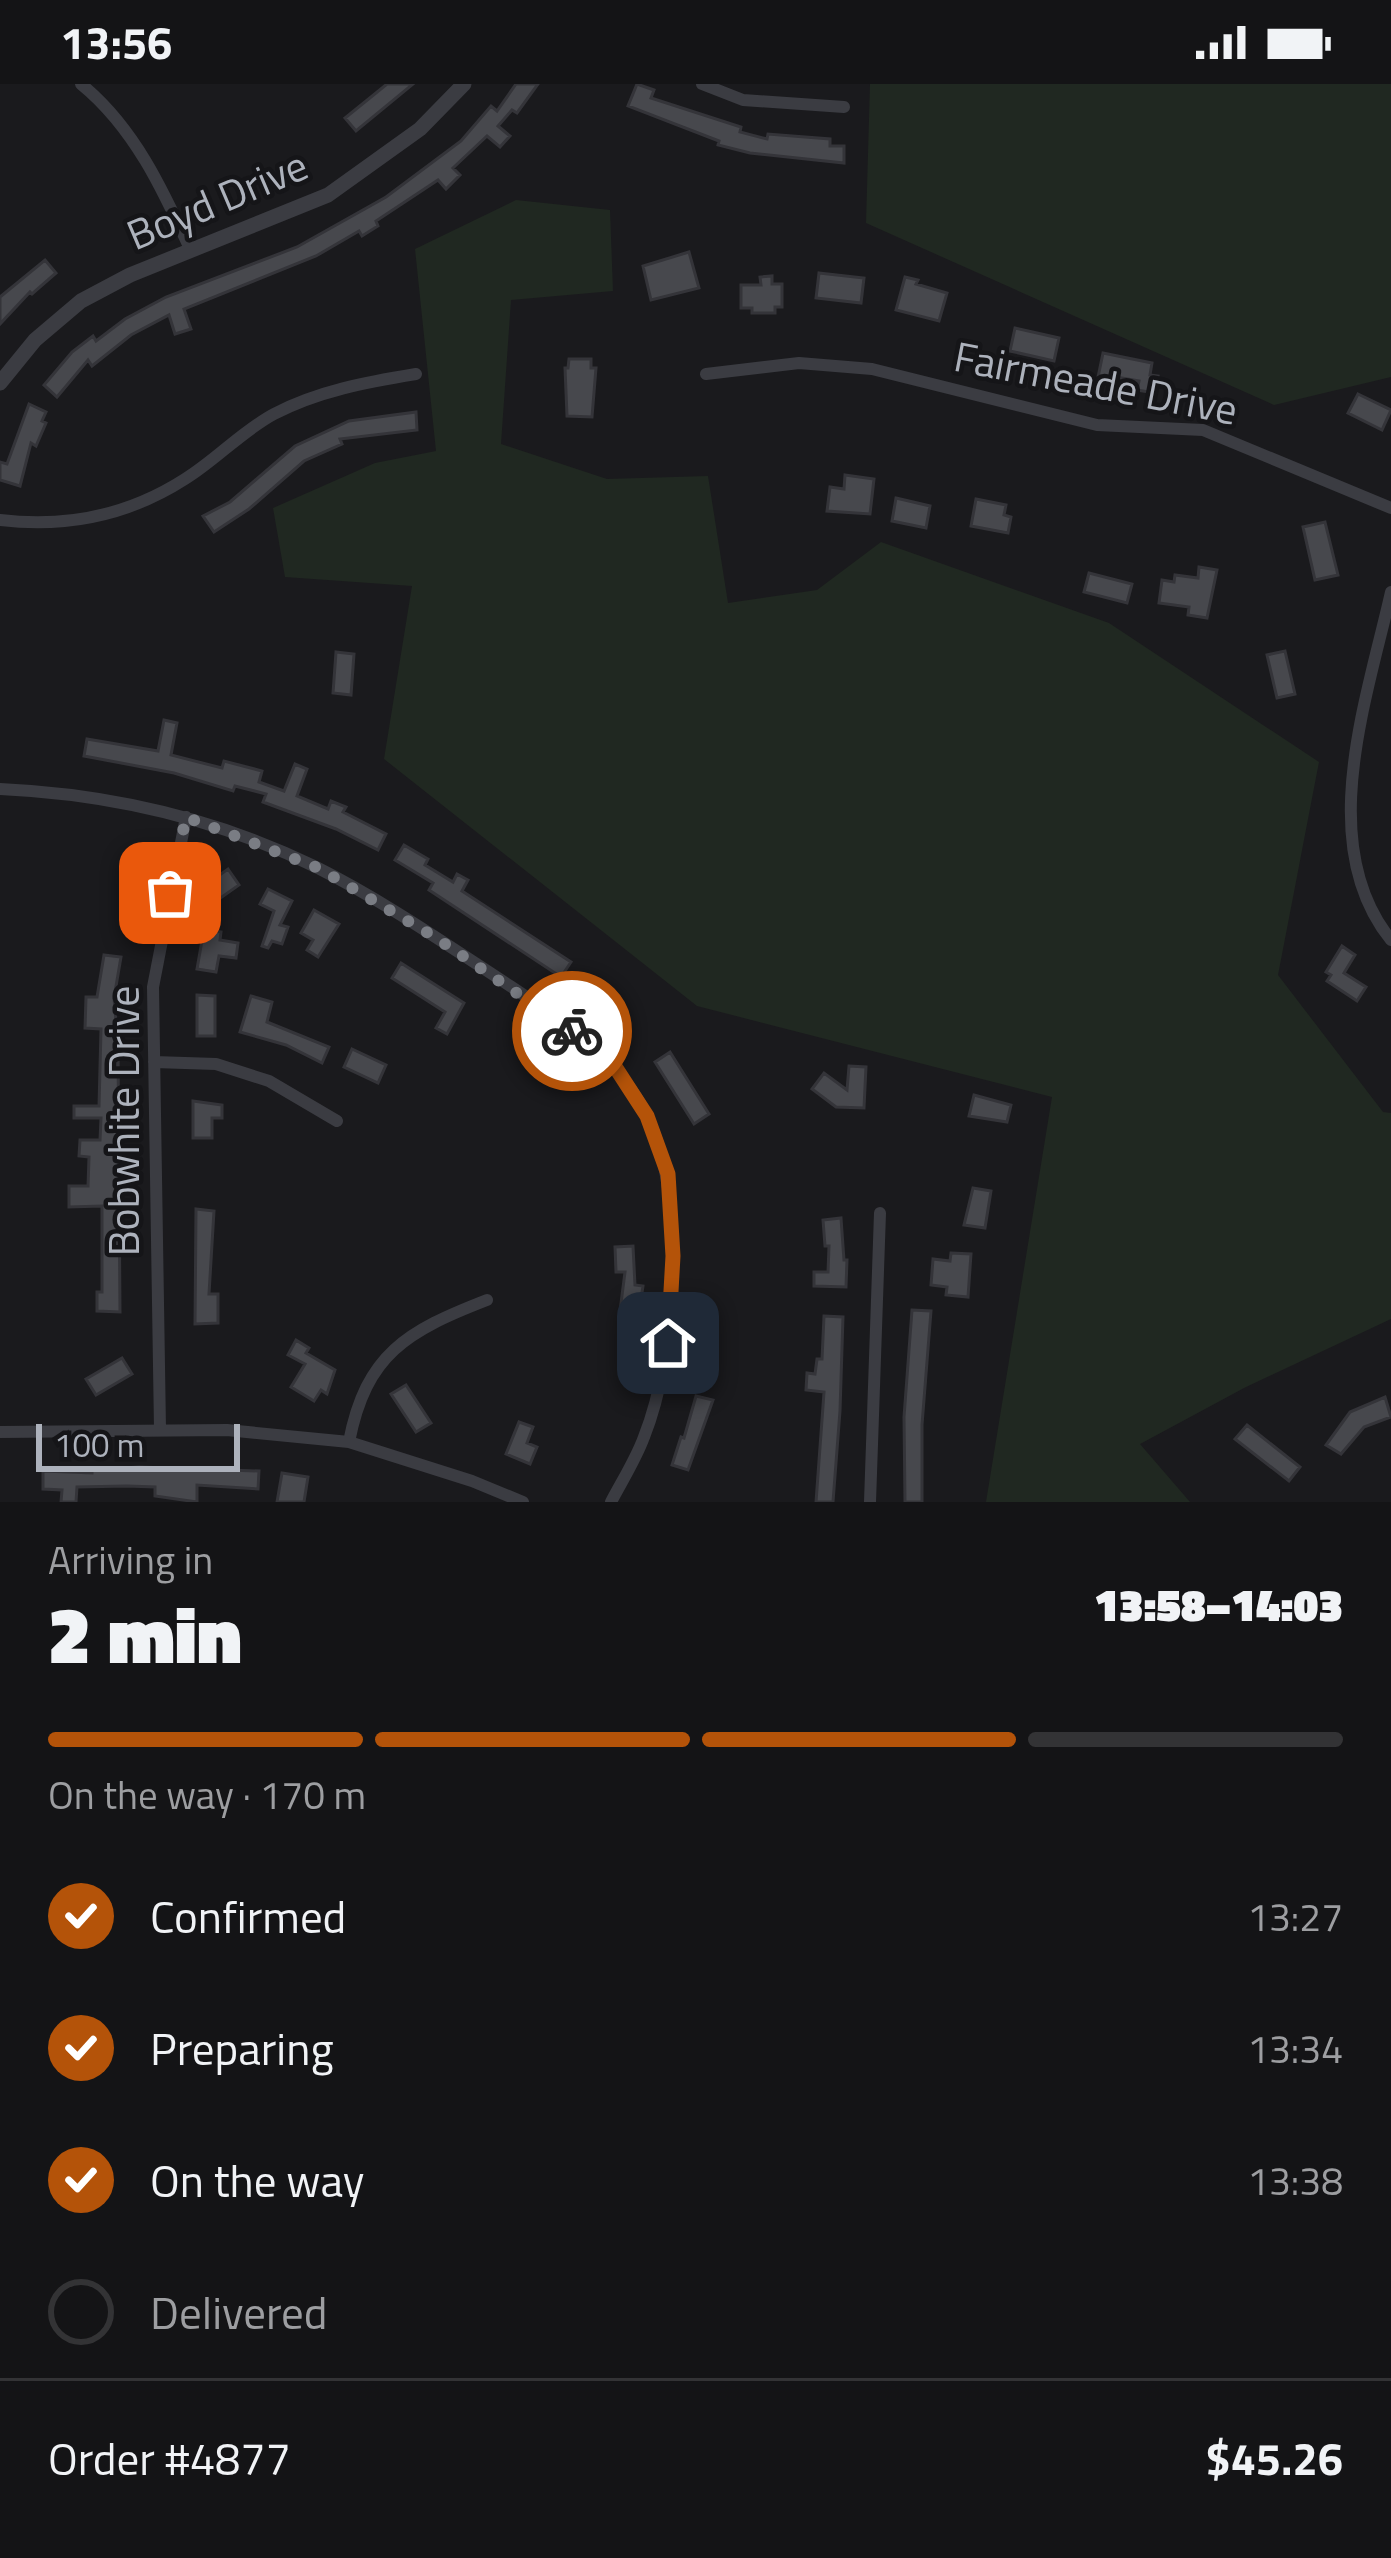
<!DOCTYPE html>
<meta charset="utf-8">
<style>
body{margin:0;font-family:"Titillium Web",sans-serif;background:#212123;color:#f1f3f6;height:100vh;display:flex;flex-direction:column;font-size:45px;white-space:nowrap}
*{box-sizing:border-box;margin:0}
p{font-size:39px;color:#9d9ea1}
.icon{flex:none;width:66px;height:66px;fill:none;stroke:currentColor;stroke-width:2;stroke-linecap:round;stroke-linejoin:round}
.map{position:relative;height:1418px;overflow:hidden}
.side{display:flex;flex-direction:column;background:#141416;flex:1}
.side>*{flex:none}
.scale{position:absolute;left:36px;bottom:30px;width:204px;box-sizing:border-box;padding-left:12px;border:6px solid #adb2bc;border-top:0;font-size:33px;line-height:42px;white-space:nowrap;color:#adb2bc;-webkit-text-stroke:9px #151518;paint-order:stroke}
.pin{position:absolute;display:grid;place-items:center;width:102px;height:102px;color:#fff;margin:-51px;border-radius:24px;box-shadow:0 6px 18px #0006}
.courier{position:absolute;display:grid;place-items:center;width:120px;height:120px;margin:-60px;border:9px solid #b45309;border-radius:50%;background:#fff;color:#222;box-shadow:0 3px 15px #0007}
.headline em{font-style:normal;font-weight:800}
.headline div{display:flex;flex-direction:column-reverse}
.headline{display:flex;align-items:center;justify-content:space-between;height:204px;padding:0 48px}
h1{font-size:78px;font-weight:800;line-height:90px}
.bar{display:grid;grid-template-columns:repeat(4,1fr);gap:18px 12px;align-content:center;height:144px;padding:0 48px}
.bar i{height:15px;border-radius:9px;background:#333335}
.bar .selected{background:#b45309}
.bar p{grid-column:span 4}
.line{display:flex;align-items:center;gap:30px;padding:0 48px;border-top:3px solid #333335}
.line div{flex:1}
ol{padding:0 48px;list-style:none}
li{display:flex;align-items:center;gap:36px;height:132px}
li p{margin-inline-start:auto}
li .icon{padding:12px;border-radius:50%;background:#b45309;color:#fff;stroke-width:4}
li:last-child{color:#9d9ea1}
li i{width:66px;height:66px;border:6px solid #333335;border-radius:50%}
.status{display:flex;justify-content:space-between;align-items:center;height:84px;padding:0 60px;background:#141416;direction:ltr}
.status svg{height:33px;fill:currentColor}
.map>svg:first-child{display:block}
.green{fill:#202821}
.building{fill:#47484d;stroke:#343439;stroke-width:3}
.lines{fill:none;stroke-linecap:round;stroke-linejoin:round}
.minor{stroke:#3b3c42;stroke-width:12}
.tertiary{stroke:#3b3c42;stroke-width:15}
.done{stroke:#7a7d84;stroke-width:12;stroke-dasharray:0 21.6}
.route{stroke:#b45309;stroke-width:15}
.labels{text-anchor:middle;stroke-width:9;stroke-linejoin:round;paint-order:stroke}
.street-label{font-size:42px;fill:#adb2bc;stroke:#151518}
</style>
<div class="status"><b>13:56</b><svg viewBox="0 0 49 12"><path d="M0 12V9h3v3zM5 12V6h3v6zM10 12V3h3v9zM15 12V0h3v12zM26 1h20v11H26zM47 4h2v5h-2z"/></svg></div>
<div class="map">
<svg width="1391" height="1418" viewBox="0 0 1391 1418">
<rect width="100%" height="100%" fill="#1a1a1d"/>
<path class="green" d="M870 0H1391V293L1274 321 866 139Z
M516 116 610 126 613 207 511 216 501 360 607 395 708 392 728 519 817 506 881 458 1109 539 1319 678 1278 891 1383 1028 1391 1029V1235L1244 1304 1140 1360 1190 1418H986L1052 1013 697 922 384 675 412 502 285 493 273 424 375 379 436 367 415 165Z"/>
<path class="building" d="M387 0H413L356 47 345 34Z
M516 0H538L517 29 512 26 498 42 510 52 500 63 487 52 453 84 460 91 446 105 438 96 376 137 378 142 362 152 359 147 316 172 184 225 191 245 175 250 169 231 131 251 92 282 88 276 57 313 44 301 72 268 93 252 96 257 125 235 166 213 297 163 386 113 461 57 491 22 497 27Z
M637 0 654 6 651 14 741 43 740 48 767 55 768 50 830 55V62H844V79L750 69 718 61 719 57 628 22Z
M689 168 699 204 651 216 643 182Z
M45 176 56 189 32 210 30 208 0 240V213Z
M819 189 864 194 861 219 816 214Z
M772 192V200H782V223H775V229H752V224H741V201H761L760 193Z
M905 193 918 196 916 200 947 209 939 237 896 226Z
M1015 244 1059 254 1054 277 1010 267Z
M1103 269 1152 279 1150 291 1158 292 1155 309 1137 306 1139 297 1116 293 1115 301 1097 298Z
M569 275H591V284H596L592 333 567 332 565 284H568Z
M1358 310 1391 326 1382 346 1348 329Z
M29 320 46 328 42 337 46 339 36 362 31 359 20 402 0 396V378L7 380Z
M416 328 417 346 340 355 342 360 304 377 249 425 214 448 203 432 230 418 295 362 349 337Z
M845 391 874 395 870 430 827 427 830 403 844 405Z
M896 414 930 422 926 444 892 437Z
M976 415 1006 421 1004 431 1011 433 1008 449 971 442Z
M1325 438 1338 491 1315 496 1303 443Z
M1199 483 1217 486 1207 534 1188 531 1189 523 1159 519 1162 496 1174 498 1175 491 1198 494Z
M1089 489 1132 500 1127 519 1084 508Z
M1285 567 1295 610 1277 614 1267 571Z
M336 568 354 570 351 611 333 609Z
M164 636 177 639 171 671 222 684 224 677 262 687 259 698 284 707 295 680 307 685 297 712 328 725 331 717 346 723 343 728 386 750 378 766 336 745 263 718 266 710 235 702 233 707 174 689 84 672 87 655 158 667Z
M404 761 428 775 425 781 453 798 457 790 468 796 462 807 571 878 561 893 429 806 433 799 395 776Z
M228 785 239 801 205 825 194 809Z
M268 805 292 817 280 841 288 843 282 860 272 857 268 864 262 862 274 827 260 820Z
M314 826 339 840 318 873 307 866 313 856 301 849Z
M204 845 221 848 220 856 238 859 236 874 219 872 216 888 197 885Z
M1342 862 1355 871 1344 889 1366 903 1357 917 1327 897 1331 891 1326 888Z
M104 871 121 873 114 914 118 961 120 1228 97 1227V1208H102V1122L69 1123V1102H88L89 1073 79 1072 80 1056H100L101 1034H74V1022H99L101 945 85 944 86 913H97Z
M401 879 464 919 447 950 436 944 445 928 392 894Z
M197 911 215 912V952H197Z
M251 912 272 918 267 938 329 963 322 979 286 961 240 948Z
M352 965 386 981 378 999 344 983Z
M670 968 709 1030 694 1040 655 978Z
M849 982 866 983 864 1024 836 1023 812 1005 824 989 847 1006Z
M974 1011 1011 1021 1007 1038 969 1032Z
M193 1017 222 1021V1034H212V1054H193Z
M973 1104 991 1107 985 1144 964 1141Z
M196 1125 214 1127 209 1210H218V1239L195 1240Z
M841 1134 844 1176H847L846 1203 814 1202V1188H828L829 1162H825L823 1136Z
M633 1162 635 1201 643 1202 639 1229 620 1227 625 1188H616L615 1163Z
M951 1169 971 1170 968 1213 946 1211 947 1203 931 1201 933 1175 950 1177Z
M912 1226 931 1227 922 1341V1418H905L904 1333Z
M824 1232 843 1233 840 1327 833 1418H816L824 1308 806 1306 807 1289 815 1290 817 1275H822Z
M296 1256 309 1264 306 1269 335 1286 327 1310 321 1306 314 1317 291 1303 305 1280 288 1271Z
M122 1274 132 1290 96 1311 86 1295Z
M406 1301 431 1339 416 1348 391 1310Z
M696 1312 713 1316 688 1386 672 1381 681 1353 684 1354Z
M1385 1313 1391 1333 1364 1343 1341 1370 1326 1361 1350 1328Z
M519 1338 533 1343 527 1359 537 1363 530 1380 506 1370Z
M1247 1341 1300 1383 1289 1397 1235 1355Z
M139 1383 259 1387 258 1405 197 1401V1418L155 1412V1403L127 1402 77 1403 76 1418H61L62 1406 43 1405V1387L92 1389V1386Z
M282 1389 308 1393 304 1418H277Z"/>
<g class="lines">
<path class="minor" d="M81 0C134 43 163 106 191 167
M702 0 743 16 844 23
M706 290 799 279 872 285 1097 341 1203 346 1391 424
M0 436C66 444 129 431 185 395 216 376 242 347 274 330 318 307 367 298 416 290
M1391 508C1367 615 1314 761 1391 856
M0 705C109 710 218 735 316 783 378 814 437 854 495 892 552 930 616 968 647 1032 687 1112 677 1270 644 1353 636 1375 622 1397 611 1418
M154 978 216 980 269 997 337 1037
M160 1345 153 903 186 733
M0 1348 227 1346 349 1358 472 1397 523 1418
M349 1358C366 1270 407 1247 487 1216
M870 1418 880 1129"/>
<path class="tertiary" d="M0 299 35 256 81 217 130 191 328 111 420 45 464 0"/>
</g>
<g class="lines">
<path class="done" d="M170 809 186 733 318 784 435 853 572 947"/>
<path class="route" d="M572 947 612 978 647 1032 668 1090 673 1172 668 1259"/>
</g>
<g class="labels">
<g class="street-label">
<text transform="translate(217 116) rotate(-23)" y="15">Boyd Drive</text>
<text transform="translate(1096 299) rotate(11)" y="15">Fairmeade Drive</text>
<text transform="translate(124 1037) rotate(-90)" y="15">Bobwhite Drive</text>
</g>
</g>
</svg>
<div class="scale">100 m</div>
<div class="pin" style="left:170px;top:809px;background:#ea580c"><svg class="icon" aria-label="bag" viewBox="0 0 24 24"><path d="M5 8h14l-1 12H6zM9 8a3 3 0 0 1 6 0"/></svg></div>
<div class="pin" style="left:668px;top:1259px;background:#1f2937"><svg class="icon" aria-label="home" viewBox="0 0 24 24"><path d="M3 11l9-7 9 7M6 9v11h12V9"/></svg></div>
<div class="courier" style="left:572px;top:947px"><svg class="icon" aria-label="bike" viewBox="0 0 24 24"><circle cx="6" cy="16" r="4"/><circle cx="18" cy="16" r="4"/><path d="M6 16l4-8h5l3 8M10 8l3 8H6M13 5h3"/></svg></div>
</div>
<section class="side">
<div class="headline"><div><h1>2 min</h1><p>Arriving in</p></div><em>13:58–14:03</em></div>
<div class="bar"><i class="selected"></i><i class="selected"></i><i class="selected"></i><i></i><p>On the way · 170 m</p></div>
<ol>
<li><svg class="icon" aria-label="check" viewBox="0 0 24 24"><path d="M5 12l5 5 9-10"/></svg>Confirmed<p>13:27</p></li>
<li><svg class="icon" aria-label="check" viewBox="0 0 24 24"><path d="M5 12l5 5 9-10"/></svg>Preparing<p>13:34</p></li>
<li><svg class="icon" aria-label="check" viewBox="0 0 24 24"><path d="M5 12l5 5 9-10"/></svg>On the way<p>13:38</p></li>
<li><i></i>Delivered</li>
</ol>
<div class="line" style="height:156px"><div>Order #4877</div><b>$45.26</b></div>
</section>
